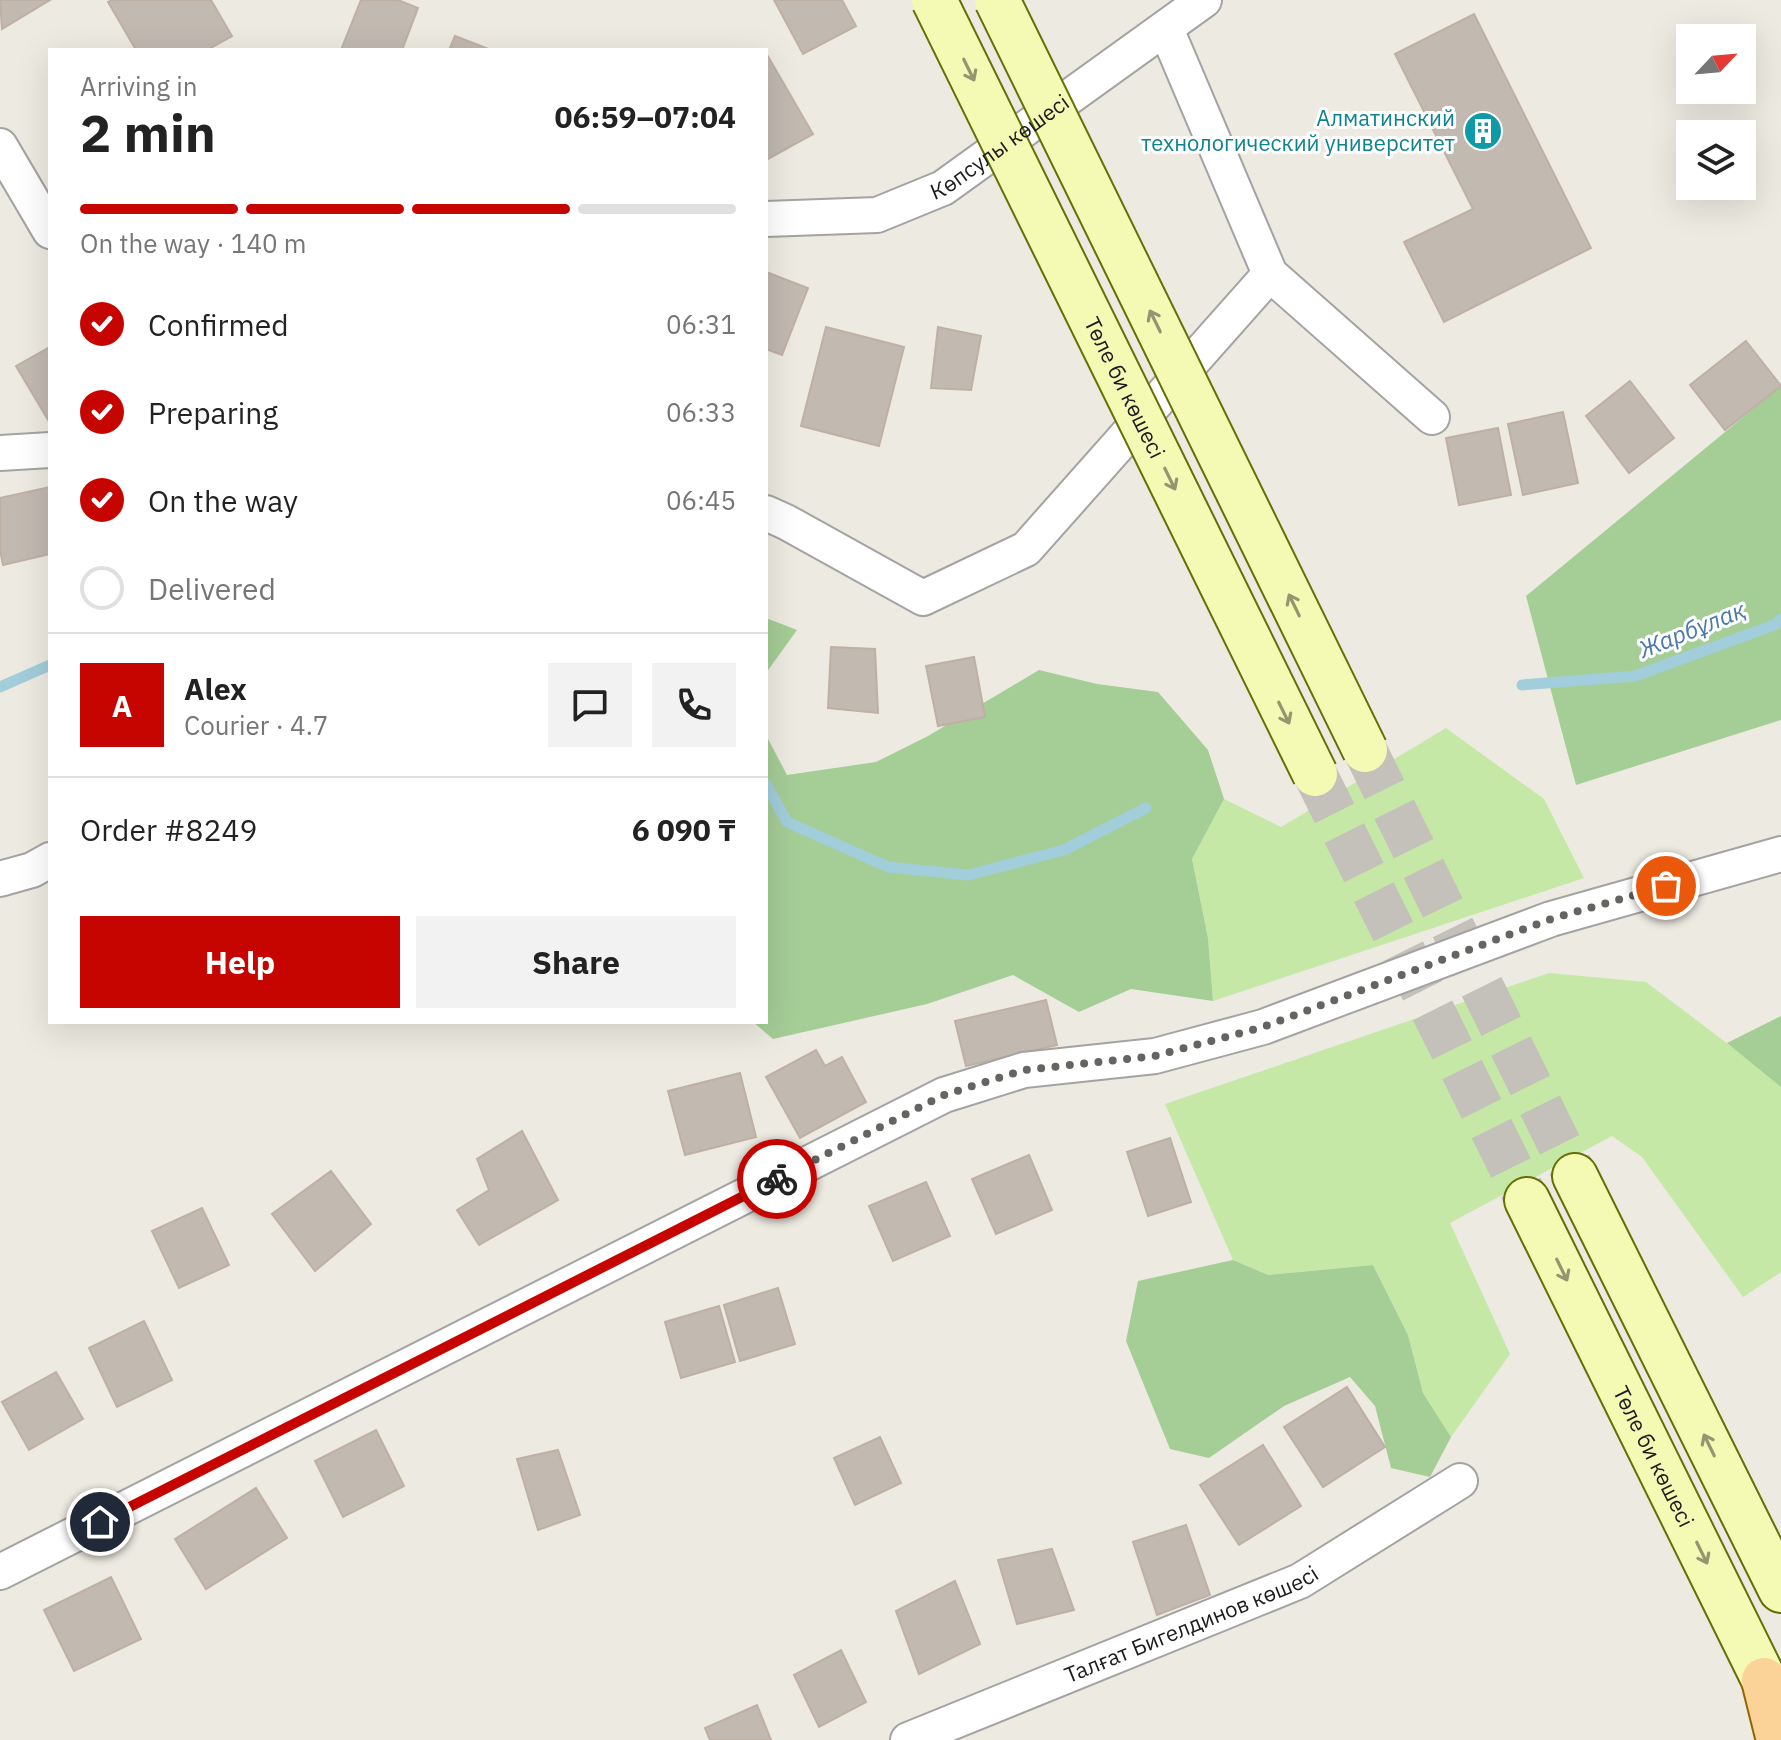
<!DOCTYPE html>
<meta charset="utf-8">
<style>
body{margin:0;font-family:"IBM Plex Sans",sans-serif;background:#f2f2f2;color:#222;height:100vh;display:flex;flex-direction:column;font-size:30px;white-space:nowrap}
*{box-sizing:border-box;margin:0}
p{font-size:26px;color:#767676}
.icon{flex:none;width:44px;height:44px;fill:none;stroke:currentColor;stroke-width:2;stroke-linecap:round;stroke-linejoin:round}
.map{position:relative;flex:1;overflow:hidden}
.details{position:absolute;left:48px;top:48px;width:720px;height:976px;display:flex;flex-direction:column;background:#fff;border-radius:0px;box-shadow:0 8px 32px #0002}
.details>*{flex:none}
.needle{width:52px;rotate:64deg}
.fabs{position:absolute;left:1676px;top:24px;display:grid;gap:16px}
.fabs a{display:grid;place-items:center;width:80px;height:80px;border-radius:0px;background:#fff;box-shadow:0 8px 32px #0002;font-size:40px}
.pin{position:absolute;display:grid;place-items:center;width:68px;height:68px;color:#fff;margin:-34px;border:4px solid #fff;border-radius:50%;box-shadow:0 2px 8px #0007}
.courier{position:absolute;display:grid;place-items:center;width:80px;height:80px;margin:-40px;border:6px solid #c60501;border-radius:50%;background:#fff;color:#222;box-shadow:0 2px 10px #0007}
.headline em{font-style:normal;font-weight:800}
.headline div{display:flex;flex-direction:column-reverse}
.headline{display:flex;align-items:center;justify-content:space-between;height:136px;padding:0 32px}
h1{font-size:52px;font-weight:800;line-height:60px}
.bar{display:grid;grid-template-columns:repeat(4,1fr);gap:12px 8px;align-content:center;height:96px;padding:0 32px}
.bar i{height:10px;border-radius:6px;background:#e0e0e0}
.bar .current{background:#c60501}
.bar p{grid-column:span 4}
.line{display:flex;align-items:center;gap:20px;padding:0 32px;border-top:2px solid #e0e0e0}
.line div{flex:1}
.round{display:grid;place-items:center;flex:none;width:84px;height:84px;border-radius:0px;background:#f2f2f2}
ol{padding:0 32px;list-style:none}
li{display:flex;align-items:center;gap:24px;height:88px}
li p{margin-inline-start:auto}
li .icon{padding:8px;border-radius:50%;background:#c60501;color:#fff;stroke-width:4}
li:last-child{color:#767676}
li i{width:44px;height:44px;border:4px solid #e0e0e0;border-radius:50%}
.primary-button{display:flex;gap:16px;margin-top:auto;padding:16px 32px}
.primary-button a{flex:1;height:92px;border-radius:0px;background:#c60501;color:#fff;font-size:32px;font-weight:800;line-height:92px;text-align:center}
.primary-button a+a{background:#f2f2f2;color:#222}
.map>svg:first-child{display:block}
.grass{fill:#c6e8a7}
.forest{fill:#a5cd96}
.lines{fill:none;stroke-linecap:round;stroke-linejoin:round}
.stream{stroke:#a2cddb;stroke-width:11}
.building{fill:#c2b9b1;stroke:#bfb0a4;stroke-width:2}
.secondary-tunnel{stroke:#c3c1ba;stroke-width:44;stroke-dasharray:44 22;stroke-linecap:butt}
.minor-casing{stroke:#a3a3a3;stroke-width:38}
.secondary-casing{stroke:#637005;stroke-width:48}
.primary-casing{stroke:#936501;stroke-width:48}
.minor{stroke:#fff;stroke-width:34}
.secondary{stroke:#f4f9b4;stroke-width:44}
.primary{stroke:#fbd399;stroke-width:44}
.secondary-bridge-casing{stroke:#637005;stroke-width:48;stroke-linecap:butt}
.secondary-bridge{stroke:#f4f9b4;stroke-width:44}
.oneway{stroke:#939670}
.done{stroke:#656461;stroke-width:8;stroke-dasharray:0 14.4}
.route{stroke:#c60501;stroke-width:10}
.labels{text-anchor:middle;stroke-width:6;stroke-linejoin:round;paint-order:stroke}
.culture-label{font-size:22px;fill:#0d838f;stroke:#fff;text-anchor:end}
.street-label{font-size:22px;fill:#1c1c1c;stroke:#fff}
.water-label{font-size:24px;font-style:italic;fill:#4a78aa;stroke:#fff}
</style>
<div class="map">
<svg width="1781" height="1740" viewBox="0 0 1781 1740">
<rect width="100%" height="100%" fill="#edeae1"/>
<path class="grass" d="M1446 728 1544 799 1584 878 1213 1001 1208 938 1192 859 1224 799 1281 827Z
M1549 973 1646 982 1781 1084V1272L1743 1297 1642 1157 1612 1136 1450 1223 1510 1354 1451 1437 1423 1393 1408 1335 1373 1265 1268 1275 1233 1260 1165 1104Z"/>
<path class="forest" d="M1781 386V720L1576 785 1526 596Z
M766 618 797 630 766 673Z
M1039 670 1097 684 1158 692 1208 750 1224 799 1192 859 1208 938 1213 1001 1131 989 1079 1012 1013 975 927 1004 773 1039 753 1022H766V735L787 775 876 762 928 736Z
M1781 1016V1087L1727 1043Z
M1233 1260 1268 1275 1373 1265 1408 1335 1423 1393 1451 1437 1430 1477 1391 1468 1375 1406 1350 1377 1284 1406 1209 1458 1170 1449 1126 1341 1138 1281Z"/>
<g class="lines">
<path class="stream" d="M1522 685 1635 676 1774 625 1781 619
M0 687 50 665
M766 784 787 822 888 867 968 875 1064 850 1146 808"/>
</g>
<path class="building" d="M0 0H50L2 29Z
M112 0H211L232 36 207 50H136L108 2Z
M361 0H398L418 8 402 50H341Z
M774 0H842L856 26 803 54Z
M1474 14 1591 248 1444 322 1404 242 1473 209 1395 54Z
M455 36 491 50H449Z
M766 53 813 134 766 160Z
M766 272 808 288 782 355 766 349Z
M826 327 904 347 879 446 801 426Z
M938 327 981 336 971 390 931 388Z
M1746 341 1781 386 1725 430 1690 385Z
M50 347V423L16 366Z
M1630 381 1674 438 1629 473 1586 416Z
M1563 412 1578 483 1523 495 1508 424Z
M1498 428 1511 495 1459 505 1446 438Z
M50 487V554L3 565 0 550V498Z
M831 647 875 649 878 713 828 708Z
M974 657 985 717 938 726 926 666Z
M1046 1000 1057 1045 966 1066 955 1021Z
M816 1050 825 1066 842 1057 866 1102 800 1138 766 1077Z
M740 1073 756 1137 685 1155 668 1091Z
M522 1131 558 1200 479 1245 457 1210 489 1190 477 1159Z
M1170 1138 1191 1202 1148 1216 1127 1152Z
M1029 1155 1052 1210 996 1234 972 1179Z
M331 1171 371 1224 315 1271 272 1214Z
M926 1182 950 1236 893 1261 869 1206Z
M202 1208 229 1265 179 1288 152 1231Z
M778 1288 795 1344 740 1361 724 1305Z
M719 1306 735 1362 681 1378 665 1322Z
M144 1321 172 1380 117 1407 89 1348Z
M56 1372 83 1419 29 1450 2 1402Z
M1347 1387 1385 1447 1323 1487 1284 1427Z
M376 1430 404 1486 343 1517 315 1461Z
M880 1437 901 1483 855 1505 834 1458Z
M1263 1445 1301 1506 1239 1545 1200 1485Z
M558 1450 580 1515 538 1530 517 1459Z
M256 1488 287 1538 206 1589 175 1539Z
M1186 1525 1210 1595 1157 1615 1133 1542Z
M1052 1549 1074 1610 1017 1624 998 1560Z
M111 1577 141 1639 74 1671 44 1610Z
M955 1581 980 1644 919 1674 896 1611Z
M841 1650 866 1702 819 1727 794 1675Z
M757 1705 771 1740H710L705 1728Z"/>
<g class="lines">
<path class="secondary-tunnel" d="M1365 750 1575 1176
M1315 774 1527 1200"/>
<defs>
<g id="minor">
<path d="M1166 29 1270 274 1432 417"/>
<path d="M0 146 50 231"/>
<path id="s1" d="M766 219 877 215 943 188 1204 0"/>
<path d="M0 453 50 450"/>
<path d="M766 513 786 522 923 598 1026 549 1270 274"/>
<path d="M0 879 32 870 50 860"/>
<path d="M0 1572 944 1095 1024 1070 1155 1056 1263 1027 1551 919 1781 854"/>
<path id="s2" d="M908 1740 1300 1581 1460 1481"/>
</g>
<g id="secondary">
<path d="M1575 1176 1781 1590"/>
<path id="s3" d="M1527 1200 1781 1714"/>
</g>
<path id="primary" d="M1764 1680 1779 1740"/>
</defs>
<use href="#minor" class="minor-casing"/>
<use href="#secondary" class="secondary-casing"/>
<use href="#primary" class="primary-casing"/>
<use href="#minor" class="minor"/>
<use href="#secondary" class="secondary"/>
<use href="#primary" class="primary"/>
<defs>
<g id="secondary-bridge">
<path id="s4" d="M934 0 1315 774"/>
<path d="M997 0 1365 750"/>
</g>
</defs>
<use href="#secondary-bridge" class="secondary-bridge-casing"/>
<use href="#secondary-bridge" class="secondary-bridge"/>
</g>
<defs><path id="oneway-shaft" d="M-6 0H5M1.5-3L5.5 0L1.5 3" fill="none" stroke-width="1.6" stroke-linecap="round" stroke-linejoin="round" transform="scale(2)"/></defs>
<g class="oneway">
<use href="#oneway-shaft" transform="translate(969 70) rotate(64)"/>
<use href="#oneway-shaft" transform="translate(1155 321) rotate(-116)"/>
<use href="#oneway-shaft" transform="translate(1170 479) rotate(64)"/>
<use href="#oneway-shaft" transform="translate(1294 605) rotate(-116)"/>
<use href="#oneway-shaft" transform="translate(1284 713) rotate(64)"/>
<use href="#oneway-shaft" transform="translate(1562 1270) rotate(64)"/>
<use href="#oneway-shaft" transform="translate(1709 1445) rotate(-116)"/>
<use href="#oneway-shaft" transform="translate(1702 1553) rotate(64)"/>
</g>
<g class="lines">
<path class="done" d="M777 1179 944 1095 1024 1070 1155 1056 1263 1027 1551 919 1666 886"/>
<path class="route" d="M100 1522 777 1179"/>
</g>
<defs>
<symbol id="building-disc" viewBox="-11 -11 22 22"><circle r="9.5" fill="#0f9aa8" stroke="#fff"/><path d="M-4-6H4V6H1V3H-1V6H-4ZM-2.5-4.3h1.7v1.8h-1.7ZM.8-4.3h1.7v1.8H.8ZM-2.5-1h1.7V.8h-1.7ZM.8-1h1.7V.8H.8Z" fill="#fff"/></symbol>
</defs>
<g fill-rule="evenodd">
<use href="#building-disc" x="1461" y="109" width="44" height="44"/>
</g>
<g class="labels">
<g class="culture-label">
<text x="1455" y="126">Алматинский<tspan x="1455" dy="25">технологический университет</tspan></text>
</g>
<g class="street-label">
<text dy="8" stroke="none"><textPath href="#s1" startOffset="252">Көпсулы көшесі</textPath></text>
<text dy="8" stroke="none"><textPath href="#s4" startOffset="432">Төле би көшесі</textPath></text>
<text dy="8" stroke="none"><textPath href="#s3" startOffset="286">Төле би көшесі</textPath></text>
<text dy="8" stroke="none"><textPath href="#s2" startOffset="306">Талғат Бигелдинов көшесі</textPath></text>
</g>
<g class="water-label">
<text transform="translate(1692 630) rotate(-22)" y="8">Жарбұлақ</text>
</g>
</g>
</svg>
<div class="fabs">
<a><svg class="needle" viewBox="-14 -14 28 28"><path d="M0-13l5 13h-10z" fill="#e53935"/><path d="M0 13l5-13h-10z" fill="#767676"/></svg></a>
<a><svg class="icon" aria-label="layers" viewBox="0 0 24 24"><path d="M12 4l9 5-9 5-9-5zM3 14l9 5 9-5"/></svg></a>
</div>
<div class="pin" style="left:1666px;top:886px;background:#ea580c"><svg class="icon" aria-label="bag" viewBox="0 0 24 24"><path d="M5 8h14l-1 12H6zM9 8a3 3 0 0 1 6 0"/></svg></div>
<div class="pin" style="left:100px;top:1522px;background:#1f2937"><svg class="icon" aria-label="home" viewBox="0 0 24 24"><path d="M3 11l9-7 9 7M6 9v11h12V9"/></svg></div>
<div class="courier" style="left:777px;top:1179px"><svg class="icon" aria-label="bike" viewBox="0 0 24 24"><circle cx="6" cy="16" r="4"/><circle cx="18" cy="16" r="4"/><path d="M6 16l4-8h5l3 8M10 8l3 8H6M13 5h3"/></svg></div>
<section class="details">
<div class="headline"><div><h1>2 min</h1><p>Arriving in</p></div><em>06:59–07:04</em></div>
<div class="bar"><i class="current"></i><i class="current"></i><i class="current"></i><i></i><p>On the way · 140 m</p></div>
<ol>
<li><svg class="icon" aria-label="check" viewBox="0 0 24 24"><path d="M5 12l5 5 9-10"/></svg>Confirmed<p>06:31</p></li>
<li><svg class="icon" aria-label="check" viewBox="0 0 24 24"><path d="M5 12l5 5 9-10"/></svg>Preparing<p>06:33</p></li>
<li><svg class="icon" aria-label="check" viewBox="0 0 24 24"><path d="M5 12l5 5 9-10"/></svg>On the way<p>06:45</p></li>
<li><i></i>Delivered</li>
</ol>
<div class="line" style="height:144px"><b class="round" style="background:#c60501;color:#fff">A</b><div><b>Alex</b><p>Courier · 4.7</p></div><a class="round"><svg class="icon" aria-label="chat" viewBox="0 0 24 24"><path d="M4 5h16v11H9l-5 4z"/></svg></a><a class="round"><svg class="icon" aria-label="phone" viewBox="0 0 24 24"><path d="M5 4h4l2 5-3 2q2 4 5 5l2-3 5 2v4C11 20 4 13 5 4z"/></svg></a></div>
<div class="line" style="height:104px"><div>Order #8249</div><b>6 090 ₸</b></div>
<div class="primary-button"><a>Help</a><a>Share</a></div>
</section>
</div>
